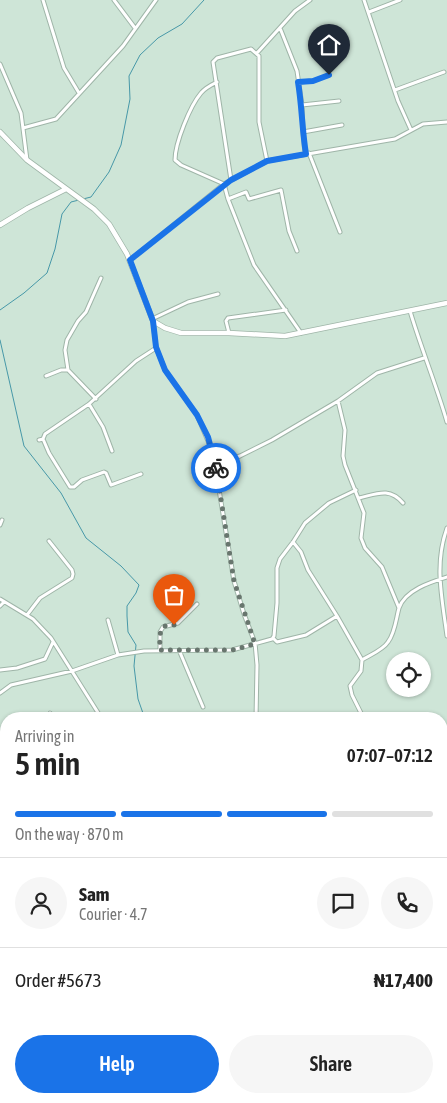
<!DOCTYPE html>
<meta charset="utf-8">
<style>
body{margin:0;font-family:"Asap Condensed",sans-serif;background:#f6f6f6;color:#222;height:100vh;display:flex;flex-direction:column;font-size:19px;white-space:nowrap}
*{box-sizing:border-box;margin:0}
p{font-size:16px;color:#767676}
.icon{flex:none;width:28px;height:28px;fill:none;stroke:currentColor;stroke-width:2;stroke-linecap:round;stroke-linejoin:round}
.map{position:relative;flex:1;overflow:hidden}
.drawer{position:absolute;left:0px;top:712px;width:448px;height:391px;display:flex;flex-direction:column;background:#fff;border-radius:20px 20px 0 0;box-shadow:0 1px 4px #0004}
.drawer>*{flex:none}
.tools{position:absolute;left:386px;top:652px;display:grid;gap:10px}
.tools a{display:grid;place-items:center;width:45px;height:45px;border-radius:50%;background:#fff;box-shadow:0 1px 4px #0004;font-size:25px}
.pin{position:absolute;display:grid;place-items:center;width:42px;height:42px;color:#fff;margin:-51px -21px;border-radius:50% 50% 50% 0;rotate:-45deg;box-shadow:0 0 5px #0007}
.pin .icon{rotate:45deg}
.courier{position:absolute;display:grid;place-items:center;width:50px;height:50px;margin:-25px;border:4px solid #1a73e8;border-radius:50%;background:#fff;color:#222;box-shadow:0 1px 6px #0007}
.headline em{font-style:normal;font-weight:600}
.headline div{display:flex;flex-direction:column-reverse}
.headline{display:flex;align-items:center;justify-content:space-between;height:85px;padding:0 15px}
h1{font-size:32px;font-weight:600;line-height:38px}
.bar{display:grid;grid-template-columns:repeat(4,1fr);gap:8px 5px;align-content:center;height:60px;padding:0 15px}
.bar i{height:6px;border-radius:4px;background:#e0e0e0}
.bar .current{background:#1a73e8}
.bar p{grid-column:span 4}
.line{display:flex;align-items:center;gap:12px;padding:0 15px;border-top:1px solid #e0e0e0}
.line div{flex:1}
.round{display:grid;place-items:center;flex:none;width:52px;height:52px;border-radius:26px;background:#f6f6f6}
.action{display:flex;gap:10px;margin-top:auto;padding:10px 15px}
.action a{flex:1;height:58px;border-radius:30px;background:#1a73e8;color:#fff;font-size:20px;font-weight:600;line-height:58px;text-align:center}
.action a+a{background:#f6f6f6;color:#222}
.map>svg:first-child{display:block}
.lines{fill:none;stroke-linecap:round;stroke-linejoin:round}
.stream{stroke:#4798a8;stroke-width:1}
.street-casing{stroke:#9fb5a8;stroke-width:5}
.secondary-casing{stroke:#9fb5a8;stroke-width:6}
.street{stroke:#fff;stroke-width:3}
.secondary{stroke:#fff;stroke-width:4.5}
.done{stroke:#68766e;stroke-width:5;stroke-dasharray:0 9}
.route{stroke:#1a73e8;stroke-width:6}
</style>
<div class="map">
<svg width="447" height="1103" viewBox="0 0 447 1103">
<rect width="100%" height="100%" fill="#cee5d7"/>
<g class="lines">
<path class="stream" d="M83 199 91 197 109 172 121 145 130 99 129 76 140 55 158 38 182 24 204 0
M0 310 24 293 47 273 55 249 62 214 71 202 79 200
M0 340 24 446 61 493 86 538 121 566 139 585 136 593 127 606V616L128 632 136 645 134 666 138 699 145 719"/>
<defs>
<path id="street" d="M43 0 64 68 79 93
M114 0 135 28
M364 0 398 101 411 130
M369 12 400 0
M280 28 297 71 302 105 303 132 305 154
M257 53 295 11 310 0
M0 64 21 113 27 160
M217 82C211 85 205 88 201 93 190 106 175 143 175 160L181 165 224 184 228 199 254 265 301 333
M298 82 313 81 329 75
M395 90 444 72
M302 105 339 101
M23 128 56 119 123 46 156 0
M303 132 342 125
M309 153 340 232
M231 180 213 62 217 58 251 49 259 56V122L267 161
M228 199 246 192 249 199 281 190 289 231 297 251
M130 260 224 184 267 161 395 139 423 124 447 122
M410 311C421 348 436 384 447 422
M152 319 188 302 218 294
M153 321 156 347 165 370 197 415 213 453 234 581 244 614 255 643 257 665 256 719
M229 333 226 321 228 318 286 310
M46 376 61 370H68
M96 399 68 370 65 350 67 340 78 321 86 312 101 278
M338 401 345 430 343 456 345 465 364 513 361 538 365 548 382 567 399 608
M89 404 103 427 112 451
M43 439 49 453 70 487H74L82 480 104 472 106 473 111 485 141 474
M39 440 43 439 45 434 89 404 136 361 156 348
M215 464 240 456 272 440 338 401 377 373 424 358
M359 498C377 494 389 487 403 503
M0 525 2 520
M447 528C434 564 442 598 447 636
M293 542 301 552 308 570 337 616 362 660 361 671 350 686 352 695 364 719
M0 599 33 619 51 638 102 719
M0 606 4 602
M27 615 40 598 72 578 73 574 72 570 49 541
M108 620 118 655
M273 638 277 642 306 635 337 616
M160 650V632L163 627 178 623 197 604
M179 650 203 707
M362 660C370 655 383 650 388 642 395 633 396 619 399 608 405 590 431 582 447 577
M0 670 17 668 45 659 53 642
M0 693 11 685 72 671 118 655 144 651 232 650 272 639 274 636 277 603V568L280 559 293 542 305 523 329 503 356 490
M170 715 178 719
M48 719 50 713
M0 741H6
M0 803 6 804
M0 844 6 842
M441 895 447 898
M0 943 6 952
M0 1064 6 1079
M8 1098 11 1103
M230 1098 234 1103"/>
<path id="secondary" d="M0 132 27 160 94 209 109 224 127 254 153 321 165 328 181 333H229L285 336 447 303
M0 225 28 208 66 189
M441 966 447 963
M311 1098 312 1103"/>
</defs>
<use href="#street" class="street-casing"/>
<use href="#secondary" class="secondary-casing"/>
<use href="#street" class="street"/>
<use href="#secondary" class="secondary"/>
</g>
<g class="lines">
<path class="done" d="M174 625C157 623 160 638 160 650H232L255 644 234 581 216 468"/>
<path class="route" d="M216 468 208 437 197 415 165 370 156 347 153 321 130 260 231 180 267 161 306 154C302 130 302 106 298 82L313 81 329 75"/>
</g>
</svg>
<div class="tools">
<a><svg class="icon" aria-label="locate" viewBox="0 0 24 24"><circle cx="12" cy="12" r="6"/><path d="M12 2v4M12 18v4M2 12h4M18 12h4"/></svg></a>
</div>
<div class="pin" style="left:174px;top:625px;background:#ea580c"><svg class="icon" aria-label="bag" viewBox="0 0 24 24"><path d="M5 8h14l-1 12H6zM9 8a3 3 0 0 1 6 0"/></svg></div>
<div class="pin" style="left:329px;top:75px;background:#1f2937"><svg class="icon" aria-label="home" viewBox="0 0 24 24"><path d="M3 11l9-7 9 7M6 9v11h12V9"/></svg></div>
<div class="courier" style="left:216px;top:468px"><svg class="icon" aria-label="bike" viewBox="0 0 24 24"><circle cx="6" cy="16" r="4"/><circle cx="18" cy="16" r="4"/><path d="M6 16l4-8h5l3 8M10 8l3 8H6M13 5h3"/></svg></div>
<section class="drawer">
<div class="headline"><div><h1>5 min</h1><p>Arriving in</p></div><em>07:07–07:12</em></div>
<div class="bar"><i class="current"></i><i class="current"></i><i class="current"></i><i></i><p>On the way · 870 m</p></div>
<div class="line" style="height:90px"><a class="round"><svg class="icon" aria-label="person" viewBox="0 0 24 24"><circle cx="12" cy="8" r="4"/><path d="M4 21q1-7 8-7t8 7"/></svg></a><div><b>Sam</b><p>Courier · 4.7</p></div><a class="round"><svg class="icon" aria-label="chat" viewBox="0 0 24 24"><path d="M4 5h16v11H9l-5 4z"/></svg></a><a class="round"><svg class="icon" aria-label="phone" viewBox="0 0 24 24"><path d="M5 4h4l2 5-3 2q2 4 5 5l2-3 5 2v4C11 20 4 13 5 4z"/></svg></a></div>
<div class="line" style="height:65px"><div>Order #5673</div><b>₦17,400</b></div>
<div class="action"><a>Help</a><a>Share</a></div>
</section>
</div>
